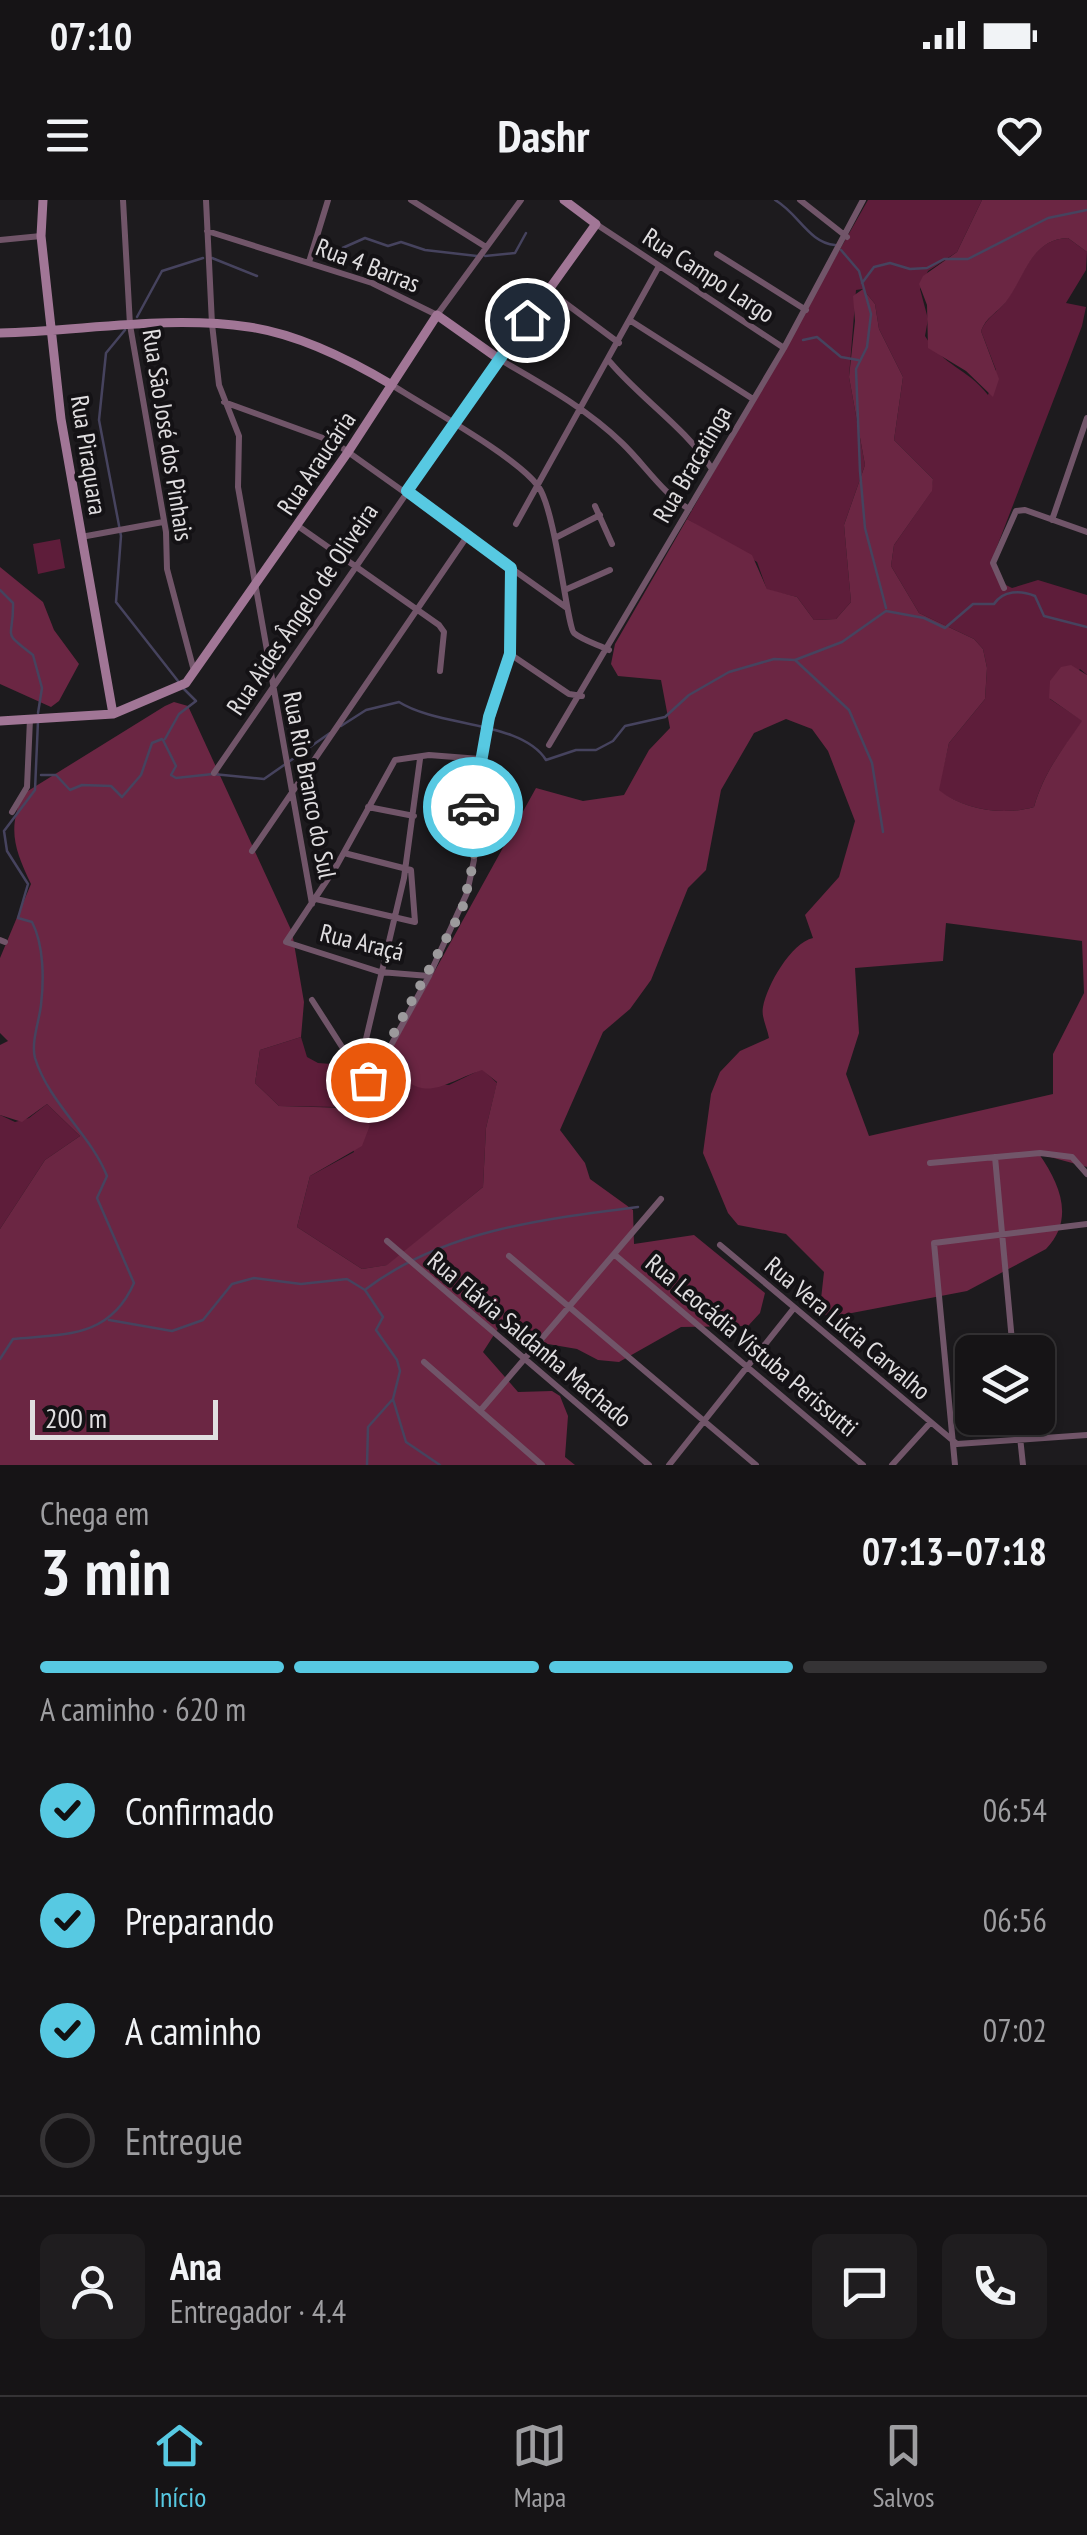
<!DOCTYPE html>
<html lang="pt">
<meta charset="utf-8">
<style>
body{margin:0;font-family:"PT Sans Narrow",sans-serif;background:#1f1d1f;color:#f1f3f6;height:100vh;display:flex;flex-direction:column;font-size:38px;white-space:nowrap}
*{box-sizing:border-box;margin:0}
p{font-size:32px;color:#9e9ea1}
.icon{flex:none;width:55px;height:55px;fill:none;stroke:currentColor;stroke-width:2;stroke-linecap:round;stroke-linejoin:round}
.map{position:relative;height:1265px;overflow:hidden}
.drawer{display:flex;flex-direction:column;background:#161416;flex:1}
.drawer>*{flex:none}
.fabs{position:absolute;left:955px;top:1135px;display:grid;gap:20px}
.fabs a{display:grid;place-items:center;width:100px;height:100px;border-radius:15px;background:#161416;box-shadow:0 2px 8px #0004,0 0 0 2px #353335;font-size:50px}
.scale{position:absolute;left:30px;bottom:25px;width:188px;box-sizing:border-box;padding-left:10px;border:5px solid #e0dee0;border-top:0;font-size:28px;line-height:35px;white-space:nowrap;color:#e0dee0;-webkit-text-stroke:8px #141215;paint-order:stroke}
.pin{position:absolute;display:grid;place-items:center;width:85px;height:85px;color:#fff;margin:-42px;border:5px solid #fff;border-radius:50%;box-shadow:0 2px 10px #0007}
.courier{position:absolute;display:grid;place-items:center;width:100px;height:100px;margin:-50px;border:8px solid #57c9e2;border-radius:50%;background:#fff;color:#222;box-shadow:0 2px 12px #0007}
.overview em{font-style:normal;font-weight:600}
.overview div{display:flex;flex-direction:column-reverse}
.overview{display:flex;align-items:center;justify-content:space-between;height:170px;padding:0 40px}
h1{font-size:65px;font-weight:600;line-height:75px}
.bar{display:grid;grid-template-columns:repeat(4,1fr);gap:15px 10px;align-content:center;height:120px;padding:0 40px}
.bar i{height:12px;border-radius:8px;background:#353335}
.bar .on{background:#57c9e2}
.bar p{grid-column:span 4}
.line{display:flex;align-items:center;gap:25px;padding:0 40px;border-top:2px solid #353335}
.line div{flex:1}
.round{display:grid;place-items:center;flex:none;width:105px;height:105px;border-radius:15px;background:#1f1d1f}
ol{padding:0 40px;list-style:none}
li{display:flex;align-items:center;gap:30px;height:110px}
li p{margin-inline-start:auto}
li .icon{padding:10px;border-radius:50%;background:#57c9e2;color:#111;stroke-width:4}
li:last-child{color:#9e9ea1}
li i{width:55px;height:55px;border:5px solid #353335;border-radius:50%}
.status{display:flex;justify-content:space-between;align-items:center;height:70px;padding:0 50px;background:#161416;direction:ltr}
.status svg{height:28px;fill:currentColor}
header{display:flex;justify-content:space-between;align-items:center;height:130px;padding:0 40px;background:#161416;font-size:45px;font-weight:600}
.tab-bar{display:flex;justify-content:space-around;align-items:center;height:140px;border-top:2px solid #353335;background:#161416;font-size:28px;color:#9e9ea1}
.tab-bar a{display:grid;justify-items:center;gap:5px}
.tab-bar .on{color:#57c9e2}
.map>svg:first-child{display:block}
.green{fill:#5e1d3a}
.forest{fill:#6b2643;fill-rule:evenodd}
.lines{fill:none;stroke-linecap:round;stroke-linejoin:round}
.stream{stroke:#46435e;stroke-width:2.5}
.street{stroke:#715569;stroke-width:6}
.secondary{stroke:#a17696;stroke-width:9}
.done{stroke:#9c9a9c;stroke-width:10;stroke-dasharray:0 18}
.route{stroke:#57c9e2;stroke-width:12}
.labels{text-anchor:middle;stroke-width:8;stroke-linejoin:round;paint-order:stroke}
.street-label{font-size:25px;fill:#e0dee0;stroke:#141215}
</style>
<div class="status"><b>07:10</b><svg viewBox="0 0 49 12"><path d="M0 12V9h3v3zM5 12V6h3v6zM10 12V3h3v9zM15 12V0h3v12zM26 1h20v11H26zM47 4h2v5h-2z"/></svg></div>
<header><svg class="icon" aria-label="menu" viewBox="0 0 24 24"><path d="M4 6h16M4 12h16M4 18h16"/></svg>Dashr<svg class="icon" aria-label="heart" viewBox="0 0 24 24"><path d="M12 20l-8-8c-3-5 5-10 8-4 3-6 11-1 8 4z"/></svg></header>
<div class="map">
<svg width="1087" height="1265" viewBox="0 0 1087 1265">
<rect width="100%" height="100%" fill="#1d1b1e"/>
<path class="green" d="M868 0H982L957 52 928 71 920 89 928 119 925 136C944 167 966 167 988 195L996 170 981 131C986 117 999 112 1007 100 1025 74 1032 39 1068 38L1087 52 1086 70 1066 103 1086 107 1082 126 993 357 1004 384 1012 388 1038 380 1087 395V475L1080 469 1050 499 1083 521C1062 550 1044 572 1034 607 1003 616 964 610 938 590L949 543 985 499 987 468 983 449 974 439 919 413 891 366 894 345 931 292 933 279 894 240 903 177 879 129 875 104 863 89 856 90 849 177 865 265 844 325 851 402 836 419 814 420 797 397 767 390 757 362 687 319Z
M60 339 65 368 38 374 33 344Z
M301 837 307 857 318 863 345 865 385 861 405 881 449 885 482 869 497 883 486 928 483 987 388 1065 362 1069 297 1027 310 976 354 952 337 907 279 906 255 883 260 850Z
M47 904 80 936 45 960 0 1029V915L15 922 29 918Z"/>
<path class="forest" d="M982 0H1087V52L1068 38C1031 39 1025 77 1006 102 997 113 986 117 981 131L999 179 993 197 966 171 928 148 927 105 919 84 923 76 957 52Z
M863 89 875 104 879 129 903 177 894 240 933 279 932 291 894 345 891 366 919 413 974 439 983 449 987 468 985 499 949 543 939 590C964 610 1003 616 1034 607 1044 572 1062 550 1082 521L1049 498 1050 481 1061 467 1071 465 1087 475V967L1039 954C1060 984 1075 1019 1046 1049L967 1091 836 1116 824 1115 820 1108 824 1072 786 1034 738 1025 728 1013 703 953 711 894 720 872 740 851 769 838C767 827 761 817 763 807 767 785 791 743 813 738L805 715 839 677 855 621 828 551 812 529 786 519 754 533 721 590 706 670 688 688 651 780 630 809 603 832 560 930 585 963 590 979 633 1010 634 1044 694 1035 765 1093 760 1113 748 1126 681 1127 619 1162 598 1160 577 1149 536 1142 499 1127 483 1152 518 1192 552 1191 560 1196 568 1216 565 1257 575 1265H0V1029L45 960 80 936 47 904 22 922 0 915V845L8 841 0 833V758L31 684C15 650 7 630 23 594L165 506 174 502 188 506 292 732 304 802 301 837 260 850 255 883 279 906 349 908 370 925 362 946 310 976 297 1027 362 1069 387 1065 483 987 486 928 497 882 482 870C436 886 425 906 385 861L536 588 583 601 624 595 649 550 670 528 661 480 618 476 611 464 615 444 687 319 752 355 767 389 797 397 814 420 836 419 851 402 844 325 865 265 849 177 855 121 853 96ZM946 723 1082 741 1084 793 1053 854V894L869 936 846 874 859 833 855 768 943 761Z
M0 367 43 402 54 430 79 464 59 501 51 507 0 484Z"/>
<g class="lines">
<path class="stream" d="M775 0C798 13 809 43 835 45
M338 50 365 38 388 46 401 42 425 50 477 56
M841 50 859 71 871 114 867 147 856 169 860 271 865 328 886 408
M485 56 515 53 526 33
M212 58 257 76
M862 83 874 67 890 63 910 69 927 68 944 59H968L1048 18 1087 10
M137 117 162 71 203 58
M125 130 106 153 99 220 121 336 116 402 178 481
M803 140 817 137 841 157 858 160
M0 390 13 403C14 440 0 430 33 455L42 488 38 513
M795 460 849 510 872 563 883 632
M341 526 366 510 399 502C438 527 522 521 546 560L576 550H596L613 541 625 526 665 517 689 495 729 472 774 459 795 460 842 442 886 411 924 418 945 428 973 404H994C1003 390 1021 390 1035 396L1044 416 1087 427
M165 539 179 514 196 501 183 488
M163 540 176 566 171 575 176 578 213 574 264 579 330 533
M41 575H56L70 590 82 585 111 586 122 597 141 575 152 543 162 539
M366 1089C444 1030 544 1019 638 1007
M109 1120 172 1131 203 1120 232 1084 254 1078 301 1084 347 1079 365 1090 383 1117 376 1130 397 1160 400 1171 393 1199 406 1242 440 1265
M0 1159 13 1139C65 1134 110 1138 134 1083L97 998 107 976C91 935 49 903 35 858 31 842 39 822 41 805 44 780 44 745 32 722L18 718 28 684 7 651 4 631 35 590 38 521
M367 1265 368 1227 392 1200"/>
<path class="street" d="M123 0 130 125 166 332 167 369 194 471
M206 0 212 124 219 185 239 236 238 287 312 704
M411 0 486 47
M800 0 847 37
M596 24 784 148
M207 31 372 83 437 115 521 0
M0 40 41 36
M717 54 806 110
M309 62 328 0
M549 91 619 143
M631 121 753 199
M610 162C642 200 684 226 712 269
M392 185C426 207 516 256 538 286 556 310 567 427 574 433 582 440 599 445 609 450
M224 202 334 242 567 408
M595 306 612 344
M1052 320 1087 218
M516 324 658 68
M298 326 439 425 444 432 440 471
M81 337 163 322
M555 338 600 315
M1004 388 993 363 1016 311 1025 310 1087 332
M567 389 610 370
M510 454 569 494 582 496
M549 545 784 148 863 0
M214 573 499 159C542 184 586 208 622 243 645 265 662 293 689 309
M368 607 414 616
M12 612 27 587 30 519
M252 651 468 335
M316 699 415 722 411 670 344 653
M0 740 5 742
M429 776 380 772 286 742 337 665 395 560 429 555 480 559
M312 800 344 850 352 856 359 853 366 839 404 678 420 559
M368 887 429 776 467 693 474 660 473 599 480 559 510 454 511 368
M995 957 1013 1152
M930 963 1040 953 1072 957 1087 974
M387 1041 649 1265
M720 1045 957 1244 1087 1235
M615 1055 863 1265
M509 1056 756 1265
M424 1162 542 1265
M480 1211 661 999
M1018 1218 1023 1265
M669 1265 794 1108
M892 1265 930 1223
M955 1265 934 1043 1087 1024"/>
<path class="secondary" d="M43 0 41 36 61 219 113 514
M0 133C82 131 167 115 249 127 298 134 350 160 392 185
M0 521 113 514 186 483 348 252 437 115 499 159 596 24 564 0"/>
</g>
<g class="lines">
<path class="done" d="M368 880 462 710 474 660 473 607"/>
<path class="route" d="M473 607 489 517 510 454 511 368 407 291 527 120"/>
</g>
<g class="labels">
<g class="street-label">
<text transform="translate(368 65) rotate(21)" y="9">Rua 4 Barras</text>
<text transform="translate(709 75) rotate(33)" y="9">Rua Campo Largo</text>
<text transform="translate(168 235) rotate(81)" y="9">Rua São José dos Pinhais</text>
<text transform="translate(89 255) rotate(81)" y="9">Rua Piraquara</text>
<text transform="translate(316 263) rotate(-56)" y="9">Rua Araucária</text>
<text transform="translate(692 264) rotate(-60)" y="9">Rua Bracatinga</text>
<text transform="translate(302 409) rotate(-56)" y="9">Rua Aides Ângelo de Oliveira</text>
<text transform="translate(310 585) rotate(79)" y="9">Rua Rio Branco do Sul</text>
<text transform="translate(362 742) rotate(14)" y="9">Rua Araçá</text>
<text transform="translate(848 1128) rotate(40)" y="9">Rua Vera Lúcia Carvalho</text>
<text transform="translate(530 1139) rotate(40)" y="9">Rua Flávia Saldanha Machado</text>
<text transform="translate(752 1145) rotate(40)" y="9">Rua Leocádia Vistuba Perissutti</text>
</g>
</g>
</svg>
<div class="fabs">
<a><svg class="icon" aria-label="layers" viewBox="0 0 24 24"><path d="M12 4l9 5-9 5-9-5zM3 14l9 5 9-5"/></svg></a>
</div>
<div class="scale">200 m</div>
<div class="pin" style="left:368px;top:880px;background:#ea580c"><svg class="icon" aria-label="bag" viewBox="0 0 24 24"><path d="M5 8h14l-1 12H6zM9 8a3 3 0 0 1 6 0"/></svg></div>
<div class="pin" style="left:527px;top:120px;background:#1f2937"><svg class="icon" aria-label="home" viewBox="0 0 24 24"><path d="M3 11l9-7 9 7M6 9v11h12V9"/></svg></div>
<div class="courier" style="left:473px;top:607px"><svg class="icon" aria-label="car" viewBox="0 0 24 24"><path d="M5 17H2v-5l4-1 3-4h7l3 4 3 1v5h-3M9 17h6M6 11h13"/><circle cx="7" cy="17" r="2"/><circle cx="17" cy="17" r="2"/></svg></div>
</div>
<section class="drawer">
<div class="overview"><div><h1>3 min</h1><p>Chega em</p></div><em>07:13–07:18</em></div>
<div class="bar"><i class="on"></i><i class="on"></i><i class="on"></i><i></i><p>A caminho · 620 m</p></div>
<ol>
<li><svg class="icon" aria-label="check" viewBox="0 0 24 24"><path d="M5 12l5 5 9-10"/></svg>Confirmado<p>06:54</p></li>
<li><svg class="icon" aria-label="check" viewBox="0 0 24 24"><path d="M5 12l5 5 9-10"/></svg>Preparando<p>06:56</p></li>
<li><svg class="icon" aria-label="check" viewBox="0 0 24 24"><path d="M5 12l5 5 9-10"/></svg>A caminho<p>07:02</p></li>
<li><i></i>Entregue</li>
</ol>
<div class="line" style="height:180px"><a class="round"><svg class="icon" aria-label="person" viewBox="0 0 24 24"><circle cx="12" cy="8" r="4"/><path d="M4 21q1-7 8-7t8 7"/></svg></a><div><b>Ana</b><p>Entregador · 4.4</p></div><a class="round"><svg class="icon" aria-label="chat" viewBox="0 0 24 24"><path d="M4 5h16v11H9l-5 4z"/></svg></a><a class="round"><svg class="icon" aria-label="phone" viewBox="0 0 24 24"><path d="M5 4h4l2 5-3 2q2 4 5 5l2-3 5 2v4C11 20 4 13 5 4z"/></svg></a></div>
</section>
<nav class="tab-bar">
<a class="on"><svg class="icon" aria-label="home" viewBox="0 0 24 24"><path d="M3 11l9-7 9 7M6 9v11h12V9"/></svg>Início</a>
<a><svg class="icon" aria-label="map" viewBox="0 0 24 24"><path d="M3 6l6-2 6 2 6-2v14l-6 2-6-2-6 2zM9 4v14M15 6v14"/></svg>Mapa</a>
<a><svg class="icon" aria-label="saved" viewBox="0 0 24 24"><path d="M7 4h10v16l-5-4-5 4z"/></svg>Salvos</a>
</nav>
